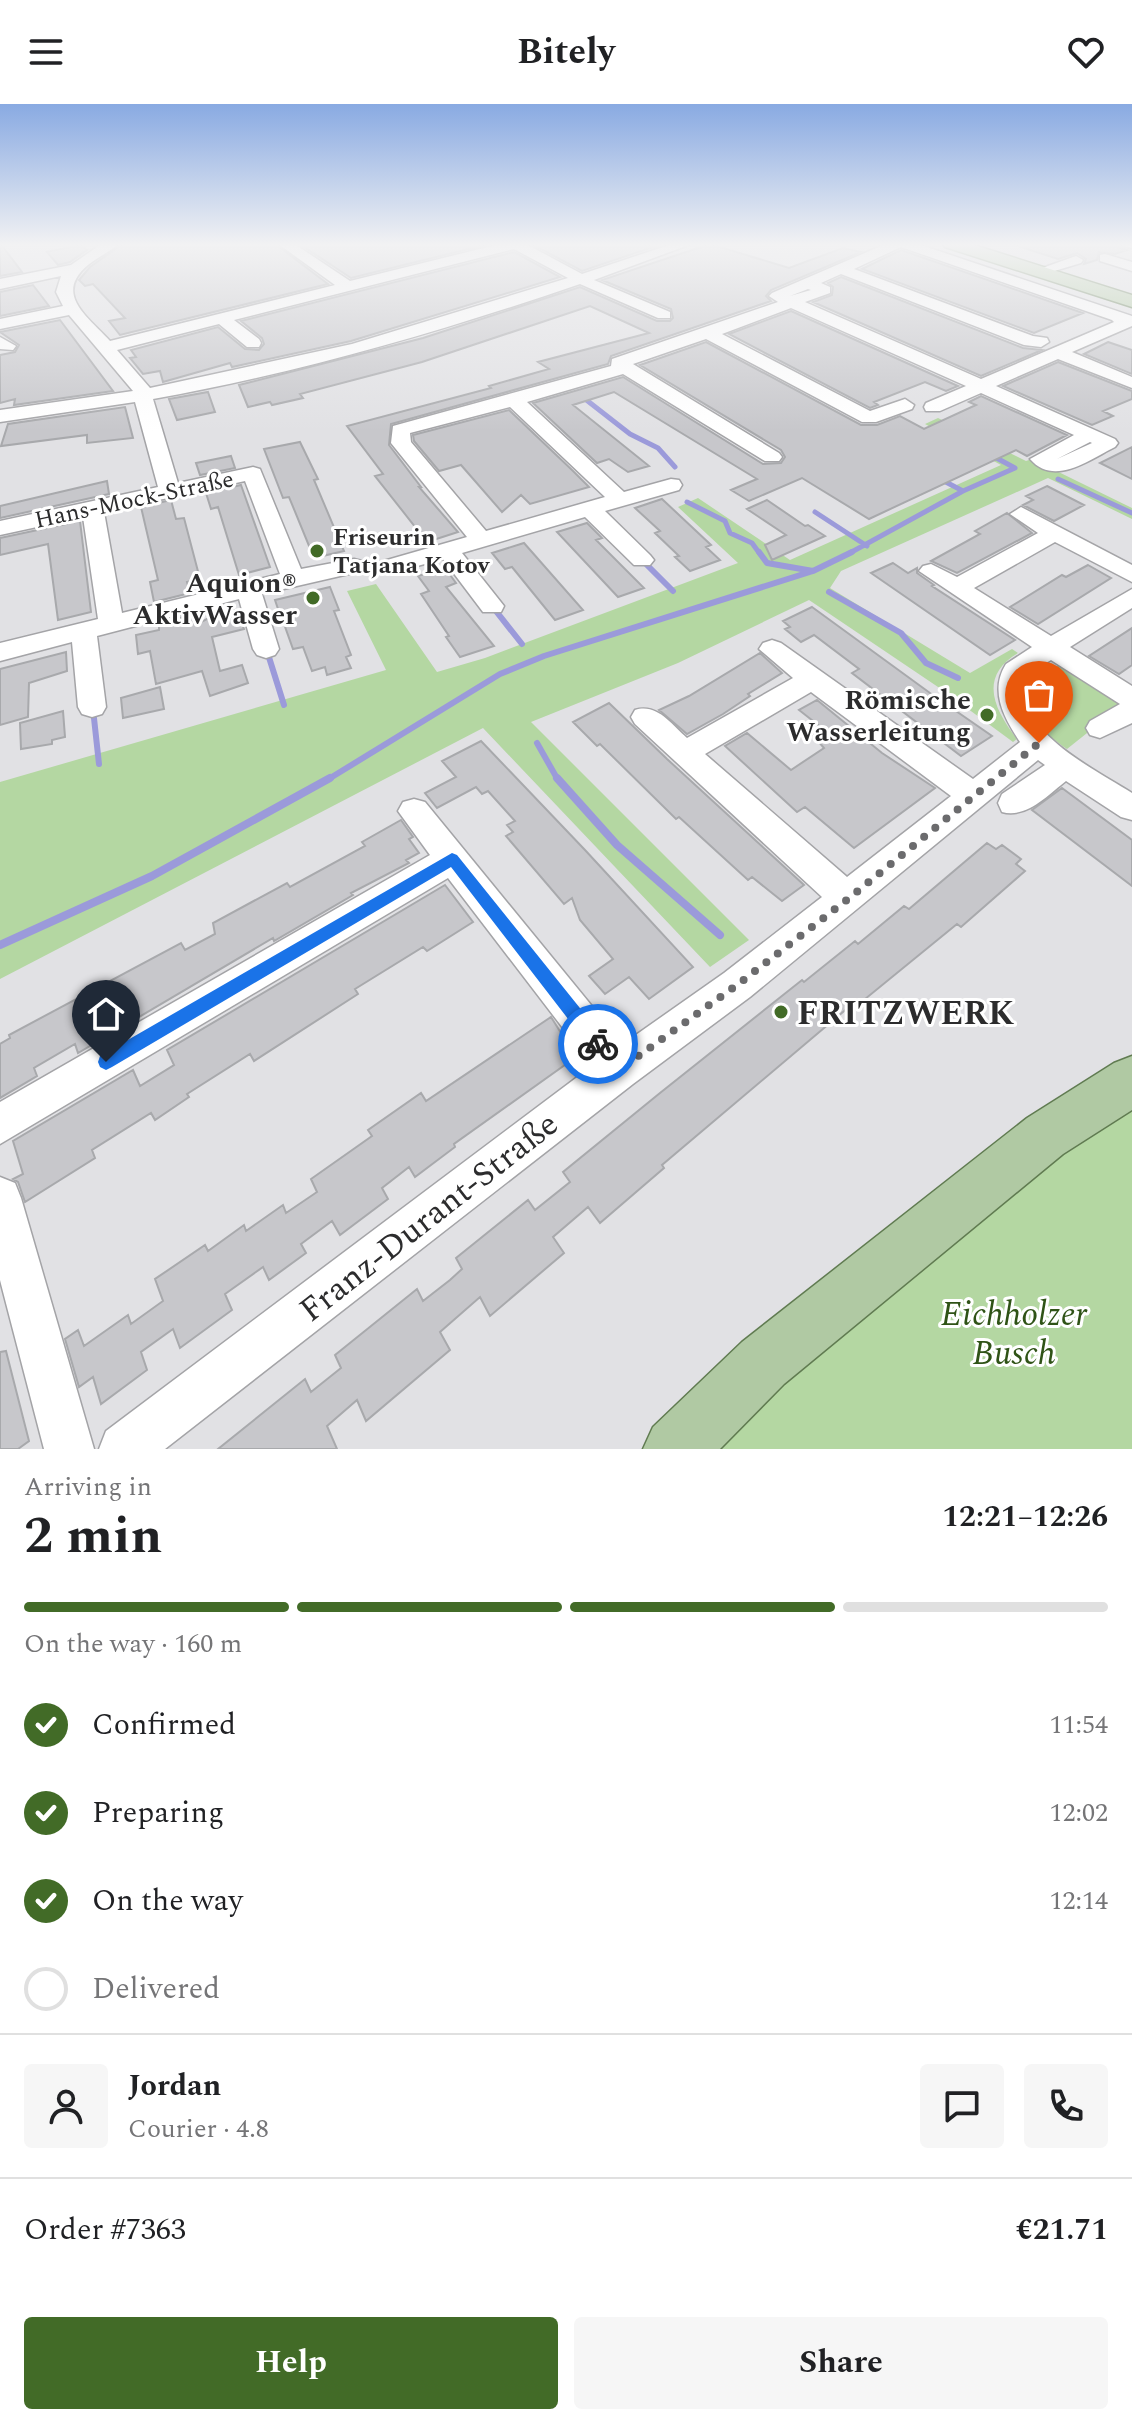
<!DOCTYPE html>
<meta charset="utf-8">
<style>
body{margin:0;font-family:Spectral,serif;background:#f6f6f6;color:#202124;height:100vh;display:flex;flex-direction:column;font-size:30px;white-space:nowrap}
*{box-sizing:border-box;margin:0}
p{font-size:26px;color:#757577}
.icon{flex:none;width:44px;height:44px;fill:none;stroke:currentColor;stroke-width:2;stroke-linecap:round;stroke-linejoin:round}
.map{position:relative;height:1345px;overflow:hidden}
.drawer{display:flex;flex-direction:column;background:#fff;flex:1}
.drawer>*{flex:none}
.pin{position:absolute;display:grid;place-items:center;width:68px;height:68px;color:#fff;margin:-82px -34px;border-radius:50% 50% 50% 0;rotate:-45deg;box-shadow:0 0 8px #0007}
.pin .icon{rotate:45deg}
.courier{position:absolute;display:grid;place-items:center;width:80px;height:80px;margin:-40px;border:6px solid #1a73e8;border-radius:50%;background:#fff;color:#222;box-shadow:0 2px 10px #0007}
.headline em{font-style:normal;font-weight:700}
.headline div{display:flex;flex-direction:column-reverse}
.headline{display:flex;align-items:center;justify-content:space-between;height:136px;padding:0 24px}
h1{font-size:52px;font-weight:700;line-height:60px}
.bar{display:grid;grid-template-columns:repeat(4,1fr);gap:12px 8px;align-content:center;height:96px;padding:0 24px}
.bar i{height:10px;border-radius:6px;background:#e0e0e0}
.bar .selected{background:#426b27}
.bar p{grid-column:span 4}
.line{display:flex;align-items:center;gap:20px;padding:0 24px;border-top:2px solid #e0e0e0}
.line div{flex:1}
.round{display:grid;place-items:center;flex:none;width:84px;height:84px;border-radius:8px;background:#f6f6f6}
ol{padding:0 24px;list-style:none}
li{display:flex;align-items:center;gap:24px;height:88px}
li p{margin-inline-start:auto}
li .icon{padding:8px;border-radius:50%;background:#426b27;color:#fff;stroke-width:4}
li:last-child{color:#757577}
li i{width:44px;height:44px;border:4px solid #e0e0e0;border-radius:50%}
.action{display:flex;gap:16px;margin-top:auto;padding:16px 24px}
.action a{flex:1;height:92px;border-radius:8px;background:#426b27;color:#fff;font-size:32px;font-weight:700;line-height:92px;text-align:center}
.action a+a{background:#f6f6f6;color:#202124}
header{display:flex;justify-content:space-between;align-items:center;height:104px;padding:0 24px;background:#fff;font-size:36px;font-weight:700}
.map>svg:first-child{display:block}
.green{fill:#b4d7a2}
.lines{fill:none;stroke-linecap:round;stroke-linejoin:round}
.stream-far2{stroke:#9b9ada;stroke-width:5}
.stream-far1{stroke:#9b9ada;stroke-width:6}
.stream{stroke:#9b9ada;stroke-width:8}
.building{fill:#c7c7cb;stroke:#a8a9ac;stroke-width:2}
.minor-casing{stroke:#a4a4a7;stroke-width:3}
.major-casing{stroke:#607b51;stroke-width:3}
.minor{fill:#fff;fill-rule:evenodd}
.major{fill:#b0c9a3;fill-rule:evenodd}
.route{fill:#1a73e8}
.done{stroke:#6b6b6d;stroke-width:8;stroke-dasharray:0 14.4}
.poi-dot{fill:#426b27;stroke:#fff;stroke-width:3}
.labels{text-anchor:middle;stroke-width:6;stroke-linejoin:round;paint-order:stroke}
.far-street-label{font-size:24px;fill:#2c2c2d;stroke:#fff}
.far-poi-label{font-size:24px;font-weight:bold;fill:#2c2c2d;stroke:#fff;text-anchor:start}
.poi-label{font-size:28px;font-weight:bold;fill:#2c2c2d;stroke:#fff;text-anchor:end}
.near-poi-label{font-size:34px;font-weight:bold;fill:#2c2c2d;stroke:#fff;text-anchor:start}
.near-street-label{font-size:34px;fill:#2c2c2d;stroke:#fff}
.near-park-label{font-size:34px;font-style:italic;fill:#2f5316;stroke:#fff}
</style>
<header><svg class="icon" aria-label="menu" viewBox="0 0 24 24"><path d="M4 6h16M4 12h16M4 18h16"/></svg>Bitely<svg class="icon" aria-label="heart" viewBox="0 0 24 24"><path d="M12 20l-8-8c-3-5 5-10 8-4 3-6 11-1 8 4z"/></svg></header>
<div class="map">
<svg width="1132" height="1345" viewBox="0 0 1132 1345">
<rect width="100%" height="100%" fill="#e1e1e4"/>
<path class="green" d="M938 314 1026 357 1032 355 1132 404V415L1048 374 841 467 830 484 970 569 1012 545 1018 549C978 573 994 605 1017 635L1013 638 941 585 809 496 678 559 531 618 749 836 710 863 483 624 0 875V678L386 566 347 487 376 480 437 568 485 554 738 459 678 403 698 394 790 456 1001 361 925 320Z
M1063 558 1126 598 1067 645C1032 621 1003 589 1051 559L1056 563Z
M1132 998V1345H710L1051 1046Z"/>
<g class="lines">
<path class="stream-far2" d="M580 291 630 330 658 344 675 363
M991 351 1015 364
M940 375 963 387
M1058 375 1132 409
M687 398 725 417 730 429 752 439 760 450
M815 408 867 442
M848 450 963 387 1015 364"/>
<path class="stream-far1" d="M642 456 673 487
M813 467 852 448
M829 488 901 529 926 559 958 574
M492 502 522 540
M267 547 284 601
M93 605 99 660
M537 639 558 676
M327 676 500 570 544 552 813 467 767 459 759 448"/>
<path class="stream" d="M557 674 617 741 720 831
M0 841 152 772 330 674"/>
</g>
<path class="building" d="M0 139 22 168 0 172Z
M124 139H274L328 180 120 231 109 217 125 214 93 180 85 182 79 176 90 163Z
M298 139H493L351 174Z
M530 139H641L653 143 582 167Z
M1018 139H1118L1120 144 1127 146 1115 150 1099 148 1097 156 1084 160 1086 155 1077 149 1058 155 1018 142Z
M710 140 789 164 843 144 861 148 771 186 766 192 771 197 611 252 608 260 391 320 389 341 421 383H419L458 428 427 438 375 372 383 370 347 322 491 284 489 282 549 265 538 258 649 229 590 202 422 258 300 290 303 294 272 301 270 298 248 303 239 281 423 234 580 183 657 217H670L673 214 671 205 602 176Z
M80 141 87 146 70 158 58 161 47 148Z
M901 146 1083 209 1034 229 862 165Z
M514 148 560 173 351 237 232 263 230 259 163 278 160 267 143 270 130 254 136 253 131 246 218 223 245 245 259 246 264 240 262 234 241 217Z
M841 173 1023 244 1042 246 981 272 813 198 832 191 833 183 828 179Z
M33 181 49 202 0 212V188Z
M791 207 958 282 946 287 925 278 874 298 878 301 870 304 729 230Z
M60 216 113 287 14 301 15 295 0 299V251L15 248 19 241 0 228Z
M706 238 861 321H877L900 312 924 325 976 301 969 298 981 292 1067 331 1027 352 1016 346 869 415 802 374 749 397 731 386 757 375 614 288 573 301 649 362 628 368 609 355 597 359 533 299 623 273 763 360 781 359 785 353 781 346 640 261Z
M1108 238 1132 246V270L1084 250Z
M1058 258 1132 287V295L1103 307 1113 312 1092 321 1003 282Z
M208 288 215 308 177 316 169 295Z
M125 303 133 334 87 339V331L1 342 8 320Z
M509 306 572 366 589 383 530 400 521 391 502 408 461 361 439 367 414 337 413 331Z
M300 338 318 375 314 376 344 447 314 454 289 393 283 394 264 345Z
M1132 343V375L1100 359Z
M231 352 235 364 200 371 196 359Z
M107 377 109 390 0 414V402Z
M241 381 270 463 239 471 218 403 211 405 206 389Z
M1047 382 1084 401 1054 417 1023 401 1033 396 1026 392Z
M662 395 711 441 706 443 720 456 690 467 675 453 679 452 655 429 660 427 635 404Z
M171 396 176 415 184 414 200 475 187 478 190 489 154 498 150 478 158 476 141 403Z
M767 396 805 422 808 421 825 432 772 456 765 441 786 431 747 405Z
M1007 409 1032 429 957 469 931 457 980 430 975 427Z
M80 417 91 508 58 516 48 440 0 451V434Z
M587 419 602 434 596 436 644 484 618 493 557 428Z
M524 439 583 506 555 516 512 463 505 465 492 449Z
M893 459 908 469 917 464V469L934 481 932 482 1015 536 990 551 871 469Z
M1088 461 1111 474 1038 520 1010 503 1062 471 1066 473Z
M445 464 456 479 446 483 494 542 460 553 446 533 449 532 421 490 429 487 418 472Z
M330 483 339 506 334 507 351 551 346 553 351 564 327 571 325 563 312 567 303 543 293 545 284 520 281 515 274 517 271 508H279L275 496Z
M812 503 930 589 992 632 961 652 852 569 859 565 814 531 801 538 785 525 790 523 783 517Z
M236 506 244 525 212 533 220 567 242 561 248 579 210 592 202 567 156 580 150 547 138 550 136 531 159 526V519L195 510 197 520 217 510Z
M1132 524V561L1119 570 1089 552Z
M66 548 67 567 29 579 28 613 0 621V565Z
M760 549 782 569 748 590 750 592 723 610 687 630 659 606 689 592Z
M160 583 164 605 123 614 121 594Z
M817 596 882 649 935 684 854 744 805 703 797 708 725 642 747 629 791 666 824 644 812 630 825 622 822 624 799 606Z
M609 599 667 655 804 781 782 797 752 773 748 776 679 713 676 715 600 640 597 642 573 618Z
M63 607 65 633 52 636V640L21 645 20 619Z
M481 637 585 746 693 863 649 895 629 873 605 890 589 872 613 855 580 816 572 794 564 800 506 732 513 728 507 721 515 717 488 687 482 690 476 683 437 704 425 689 456 673 442 657Z
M1062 684 1132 736V782L1032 706Z
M401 716 413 733 409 735 419 749 406 756 409 759 351 789 353 791 274 837 273 834 78 949 75 940 34 964 37 972 0 994V940L10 934 9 931 181 839 185 846 215 830 213 819 287 779 290 783 365 742 362 738Z
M987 739 996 745 1002 741 1021 755 1016 760 1025 767 961 823 957 820 859 900 856 897 662 1061 664 1064 600 1119 588 1103 553 1133 564 1149 490 1212 480 1193 440 1228 450 1246 366 1317 357 1296 327 1322 337 1345H218L305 1275 311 1288 341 1264 335 1251 417 1185 423 1197 450 1176 462 1165 456 1154 528 1096 535 1106 570 1078 563 1068 660 989 802 876 804 878 855 837 858 840 904 802 909 805Z
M445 781 473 818 427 847 423 843 355 885 358 890 254 957 250 950 187 990 189 993 155 1016 151 1009 92 1046 95 1054 25 1098 18 1078 13 1075 23 1070 13 1037 133 966 140 982 174 961 167 946Z
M551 913 576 953 454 1040 455 1043 415 1073 409 1063 382 1084 388 1095 340 1131 332 1117 301 1140 306 1149 269 1176 263 1163 225 1190 232 1206 180 1244 173 1225 141 1248 147 1266 101 1300 93 1273 79 1283 65 1235 78 1226 84 1242 128 1211 131 1220 163 1197 155 1175 205 1141 208 1147 244 1121 246 1127 283 1101 286 1109 317 1088 311 1075 372 1032 368 1026 421 989 426 997Z
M6 1247 29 1337 18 1345H0V1248Z"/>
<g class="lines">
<defs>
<path id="minor" d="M103 139H119C110 148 98 153 88 161 53 190 88 213 110 237L335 181 277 139H293L350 177 504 139H524L582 170 675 139H694L594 176 670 208V214H658L580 180C440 228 299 269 153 295L178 379 253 363 260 365 301 465 354 455 362 457 366 462 362 467 262 490 279 545 275 551 266 554 257 551 253 545 239 495 97 532 106 603 102 610 92 613 82 610 78 603 72 538 0 557V539L98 515 83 413 0 431V417L158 383 135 298 0 318V306L133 287 69 211 0 225V215L63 202 56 188 61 172 0 185V175L71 161ZM514 145 568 174 352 240 150 284 117 246 219 220 247 243H259L261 239 259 235 234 216ZM245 377 280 470 122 509 104 408Z
M888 139H915L1132 212V222L1072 248 1132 273V284L1058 255 996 282 1115 335 1118 339 1115 343C1089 356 1054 383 1030 355L1074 331 981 289 940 307H926L924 303 926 299 966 282 791 204 722 230 870 307 905 295 914 301 912 305 876 318H862L706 235 633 260 779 349 782 353 779 357H765L623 270 527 298 624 388 671 375 679 376 682 381 679 386 605 407 650 451 654 456 650 461H634L585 413 462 449 504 502 501 508H483L443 455 388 470 380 468 376 463 380 458 467 433 391 339 393 322 611 262 612 255 778 198 769 192 772 189ZM901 143 1112 216 1114 218 981 275 805 198 830 189V183L821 179 841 170 1024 241 1041 243 1049 238 1047 234 1033 232 854 165ZM808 185 811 186 790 192ZM510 303 605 393 486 427 411 338 410 329ZM1090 338 1092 339 1057 355Z
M1121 139H1132V144L1123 142Z
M1105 150 1132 158V167L1100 157V151Z
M1076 152 1083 156 1081 159 1041 171 1034 167Z
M0 233 16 242 13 246 0 245Z
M1021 403 1132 461V478L1055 438 974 484 1051 532 1132 485V504L1070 543 1132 582V619L1100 634 1090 631 1086 624 1090 617 1120 600 1051 556 1028 570C1027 576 1025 583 1025 589 1027 633 1099 668 1132 689V716L1121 713 1066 677C1048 691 1026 715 1002 708L998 699 1002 690 1045 661 1038 656 750 893 633 980 165 1345H99L106 1327 592 962 448 774 0 1040V998L430 751 398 707 403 698 414 695 425 698 623 940 724 869 822 793 635 620 631 613 635 606C657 599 671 620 687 634L793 574 759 545 763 539 772 536 781 539 973 675 1020 638C1004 614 989 587 1006 560L1032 543 919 467 923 462 931 460 957 473 1038 429 1010 410ZM811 588 951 692 847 773 705 650Z
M0 1073 15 1079 21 1094 94 1345H44L0 1176Z"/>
<path id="major" d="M942 139H968L1132 191V203L945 143Z
M1132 952V1006L1063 1050 784 1280 720 1345H643L653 1323 742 1238 1027 1014 1114 959Z"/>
</defs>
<use href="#minor" class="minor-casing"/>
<use href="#major" class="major-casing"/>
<use href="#minor" class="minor"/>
<use href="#major" class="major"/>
</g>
<linearGradient id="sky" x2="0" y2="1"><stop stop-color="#89aae2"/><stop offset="0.43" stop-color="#f2f2f3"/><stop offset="1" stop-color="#f2f2f3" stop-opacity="0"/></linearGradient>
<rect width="1132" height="327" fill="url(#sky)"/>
<path class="route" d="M452 749 457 751 604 934 606 940 604 946H592L451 763 112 963 106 966 100 963 98 958 100 952Z"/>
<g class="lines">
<path class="done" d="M598 940 619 966 737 881 848 795 1039 639"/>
</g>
<g class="poi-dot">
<circle cx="317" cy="447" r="8"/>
<circle cx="313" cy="494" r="8"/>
<circle cx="987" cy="611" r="8"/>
<circle cx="781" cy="908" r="8"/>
</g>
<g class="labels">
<g class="far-street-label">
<text transform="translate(134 395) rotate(-12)" y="8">Hans-Mock-Straße</text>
</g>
<g class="far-poi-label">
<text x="333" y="441">Friseurin<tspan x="333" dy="28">Tatjana Kotov</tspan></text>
</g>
<g class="poi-label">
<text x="297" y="488">Aquion®<tspan x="297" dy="32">AktivWasser</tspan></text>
<text x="971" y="605">Römische<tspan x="971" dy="32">Wasserleitung</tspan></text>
</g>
<g class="near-poi-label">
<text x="797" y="920">FRITZWERK</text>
</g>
<g class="near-street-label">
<text transform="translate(428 1112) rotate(-38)" y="12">Franz-Durant-Straße</text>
</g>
<g class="near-park-label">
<text x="1014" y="1221">Eichholzer<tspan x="1014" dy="39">Busch</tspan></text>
</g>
</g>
</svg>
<div class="pin" style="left:1039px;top:639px;background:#ea580c"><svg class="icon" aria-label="bag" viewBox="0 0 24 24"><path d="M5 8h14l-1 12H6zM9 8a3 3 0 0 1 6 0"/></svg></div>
<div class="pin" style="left:106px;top:958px;background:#1f2937"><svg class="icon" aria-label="home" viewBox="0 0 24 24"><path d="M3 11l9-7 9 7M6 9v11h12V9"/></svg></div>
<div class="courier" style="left:598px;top:940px"><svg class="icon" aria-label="bike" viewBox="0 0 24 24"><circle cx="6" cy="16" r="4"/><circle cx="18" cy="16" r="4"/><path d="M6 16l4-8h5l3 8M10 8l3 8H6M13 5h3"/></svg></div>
</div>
<section class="drawer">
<div class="headline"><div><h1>2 min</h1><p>Arriving in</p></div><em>12:21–12:26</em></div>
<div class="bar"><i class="selected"></i><i class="selected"></i><i class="selected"></i><i></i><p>On the way · 160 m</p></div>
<ol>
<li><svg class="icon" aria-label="check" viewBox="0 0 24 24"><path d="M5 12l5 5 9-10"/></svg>Confirmed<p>11:54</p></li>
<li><svg class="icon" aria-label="check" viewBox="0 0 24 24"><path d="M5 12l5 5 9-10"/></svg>Preparing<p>12:02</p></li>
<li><svg class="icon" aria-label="check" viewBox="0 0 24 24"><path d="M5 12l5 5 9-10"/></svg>On the way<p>12:14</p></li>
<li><i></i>Delivered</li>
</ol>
<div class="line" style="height:144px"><a class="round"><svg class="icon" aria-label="person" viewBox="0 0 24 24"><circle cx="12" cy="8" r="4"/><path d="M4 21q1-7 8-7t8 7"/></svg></a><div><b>Jordan</b><p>Courier · 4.8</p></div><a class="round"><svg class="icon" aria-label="chat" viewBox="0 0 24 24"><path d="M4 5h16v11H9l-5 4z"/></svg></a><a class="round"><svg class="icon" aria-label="phone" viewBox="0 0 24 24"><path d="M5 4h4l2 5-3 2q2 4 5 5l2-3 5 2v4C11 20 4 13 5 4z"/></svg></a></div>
<div class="line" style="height:104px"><div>Order #7363</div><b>€21.71</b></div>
<div class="action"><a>Help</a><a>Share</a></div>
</section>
